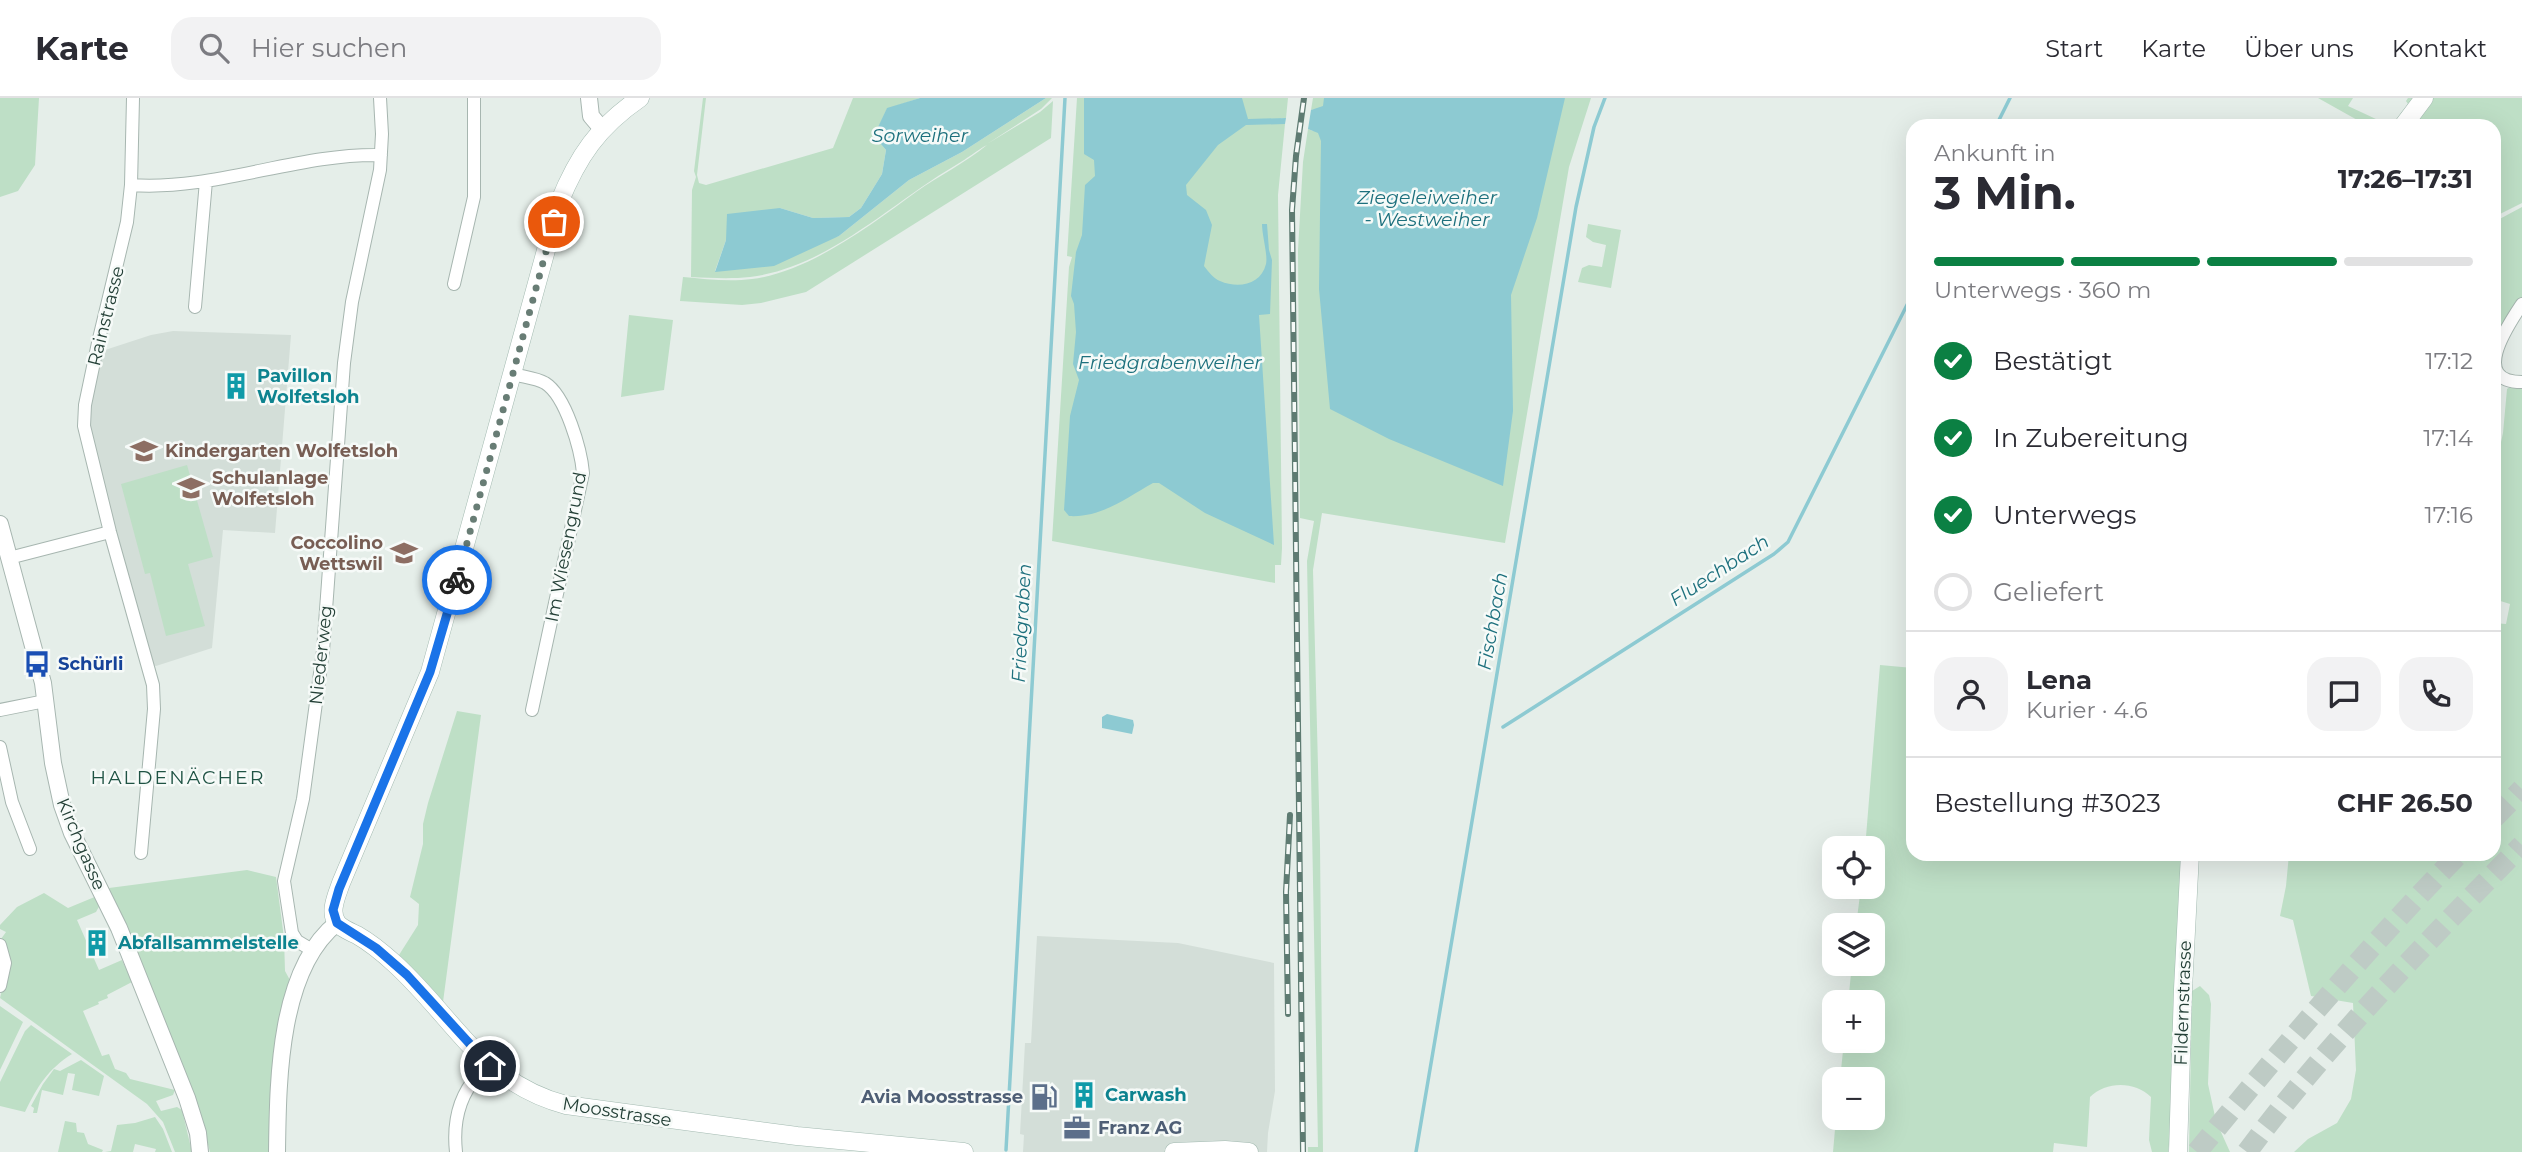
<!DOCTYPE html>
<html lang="de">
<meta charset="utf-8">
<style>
body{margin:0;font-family:Montserrat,sans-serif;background:#f2f2f3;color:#2b2b33;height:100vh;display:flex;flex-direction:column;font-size:26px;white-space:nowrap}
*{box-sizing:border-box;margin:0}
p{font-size:23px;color:#7c7c81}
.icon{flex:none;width:38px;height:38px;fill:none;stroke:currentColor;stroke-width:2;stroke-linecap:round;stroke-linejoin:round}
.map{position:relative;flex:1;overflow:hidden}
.sheet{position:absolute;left:1906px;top:21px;width:595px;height:742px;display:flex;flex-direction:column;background:#fff;border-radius:21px;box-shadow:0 7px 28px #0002}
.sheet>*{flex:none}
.tools{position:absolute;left:1822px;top:738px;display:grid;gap:14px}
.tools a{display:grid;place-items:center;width:63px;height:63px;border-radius:14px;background:#fff;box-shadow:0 7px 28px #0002;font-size:35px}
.pin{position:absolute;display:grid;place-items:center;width:60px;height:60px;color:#fff;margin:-30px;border:4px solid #fff;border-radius:50%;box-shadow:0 2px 7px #0007}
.courier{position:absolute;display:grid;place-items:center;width:70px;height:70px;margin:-35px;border:5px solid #1a73e8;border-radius:50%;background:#fff;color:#222;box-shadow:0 2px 9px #0007}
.overview em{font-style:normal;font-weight:700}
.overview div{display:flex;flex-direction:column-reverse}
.overview{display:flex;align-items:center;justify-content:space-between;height:119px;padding:0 28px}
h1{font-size:46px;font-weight:700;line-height:52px}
.bar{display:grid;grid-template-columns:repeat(4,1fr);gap:10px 7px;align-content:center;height:84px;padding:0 28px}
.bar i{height:9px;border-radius:5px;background:#e1e1e2}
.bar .on{background:#0b8043}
.bar p{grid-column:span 4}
.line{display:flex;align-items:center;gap:18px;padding:0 28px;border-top:2px solid #e1e1e2}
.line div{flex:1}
.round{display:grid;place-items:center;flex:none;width:74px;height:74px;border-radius:21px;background:#f2f2f3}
ol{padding:0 28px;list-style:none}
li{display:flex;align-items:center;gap:21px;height:77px}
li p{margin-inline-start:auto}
li .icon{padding:7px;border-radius:50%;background:#0b8043;color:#fff;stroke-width:4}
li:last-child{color:#7c7c81}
li i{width:38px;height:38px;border:4px solid #e1e1e2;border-radius:50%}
header{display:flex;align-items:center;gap:42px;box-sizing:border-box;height:98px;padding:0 35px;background:#fff;border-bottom:2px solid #e1e1e2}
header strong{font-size:33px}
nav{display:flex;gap:38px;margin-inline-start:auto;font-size:24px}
.search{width:490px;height:63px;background:#f2f2f3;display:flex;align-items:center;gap:18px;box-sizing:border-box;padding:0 24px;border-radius:21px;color:#7c7c81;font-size:26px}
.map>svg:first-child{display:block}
.built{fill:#d3ded8}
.green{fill:#bedfc6}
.water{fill:#8dcad2}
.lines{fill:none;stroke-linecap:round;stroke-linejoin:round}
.stream{stroke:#8dcad2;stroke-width:3.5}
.motorway-tunnel{stroke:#becbc5;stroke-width:21;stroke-dasharray:21 10;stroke-linecap:butt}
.minor-casing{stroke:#a7b6b0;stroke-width:14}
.tertiary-casing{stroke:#a7b6b0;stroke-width:18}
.secondary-casing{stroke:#a3bab1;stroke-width:19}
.minor{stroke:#fff;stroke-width:12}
.tertiary{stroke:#fff;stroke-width:16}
.secondary{stroke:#fff;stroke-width:18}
.rail-casing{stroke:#5e7b72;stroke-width:6}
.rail{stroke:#f6faf8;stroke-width:3.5;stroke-dasharray:10;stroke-linecap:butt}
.done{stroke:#687d75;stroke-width:7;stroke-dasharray:0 12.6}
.route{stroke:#1a73e8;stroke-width:9}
.labels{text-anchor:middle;stroke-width:5;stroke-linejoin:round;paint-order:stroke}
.street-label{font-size:18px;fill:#244037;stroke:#f6faf8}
.culture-label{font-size:18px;font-weight:bold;fill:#0d838f;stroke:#f6faf8;text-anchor:start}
.education-label{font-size:18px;font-weight:bold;fill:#785e54;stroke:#f6faf8;text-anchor:start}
.transit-label{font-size:18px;font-weight:bold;fill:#164399;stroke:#f6faf8;text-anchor:start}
.service-label{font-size:18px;font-weight:bold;fill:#4e5e75;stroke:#f6faf8;text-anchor:end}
.water-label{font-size:19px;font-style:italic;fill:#1d707d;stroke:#f6faf8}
.neighbourhood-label{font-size:19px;letter-spacing:2px;fill:#1f5344;stroke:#f6faf8}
</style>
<header>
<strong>Karte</strong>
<div class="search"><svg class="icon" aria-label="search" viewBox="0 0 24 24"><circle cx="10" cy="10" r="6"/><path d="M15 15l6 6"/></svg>Hier suchen</div>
<nav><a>Start</a><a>Karte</a><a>Über uns</a><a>Kontakt</a></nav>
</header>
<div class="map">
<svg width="2522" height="1054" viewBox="0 0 2522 1054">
<rect width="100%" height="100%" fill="#e5eee9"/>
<path class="built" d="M173 233 291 237 275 435 223 432 212 550 156 568 153 567 90 341 89 316 102 253 151 237Z
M1037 838 1178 845 1274 865 1275 993 1268 1035 1267 1054H1023L1024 1037 1020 1036 1025 945H1031Z"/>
<path class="green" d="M0 0H39L35 67 18 93 0 99Z
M703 0H706L697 77 699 85 706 87 833 50 853 0H920L887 11 871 45H880L886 52 882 76 861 110 849 119 813 120 780 110 726 142 715 173 839 138 909 82 962 54 1046 0H1052L1041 11 987 46 1040 14 1053 3 1051 40 806 194 761 205 742 207 680 203 683 179C705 181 729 184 752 181 809 174 871 127 916 94 940 77 965 65 987 47 977 52 967 61 956 67 891 105 829 169 750 179 731 181 711 180 691 179L692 92 696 79 694 73Z
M1077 0H1288L1286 20H1281V26H1285L1278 97 1282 450 1281 467H1275V485L1052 443 1069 169 1072 159 1067 158Z
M1313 0H1591L1569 69 1505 445 1322 415 1313 472 1320 747 1323 1054H1308V1049H1318L1307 463 1314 423 1300 420 1298 152 1303 64 1308 31 1313 33 1316 11 1311 12Z
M2318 0H2353L2348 8 2391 28 2408 6 2406 3 2408 0H2417L2396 28H2368Z
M2431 0H2522V105L2494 119V28H2409Z
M2522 109V200L2494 250V124Z
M1588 126 1621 132 1611 190 1578 184 1582 170 1589 167 1602 169 1606 147 1593 144 1586 139Z
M629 217 673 222 664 292 621 299Z
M2511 288H2522V1054H2294L2308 1041 2337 1025 2351 1001 2356 972 2353 905 2311 898 2293 822 2280 818 2286 788 2289 756H2494V525L2506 526 2510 506 2494 501V376L2503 335 2507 291Z
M187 367 213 459 188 466 205 528 166 538 150 475 145 476 121 386Z
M1880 567 1913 570V756H2183L2172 1024 2168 1054H2152L2149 1042 2151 999C2135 983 2106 983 2090 999L2087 1049 2054 1045 2053 1054H1833L1836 1020H1872V982H1840L1844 943H1872V905H1848L1852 866H1872V828H1856L1861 789H1872V751H1865Z
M457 613 481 617 443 904 399 857 418 827 419 806 410 799 423 746V726L428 705Z
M247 772 276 779 284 840 285 873 291 884 271 1054H210L196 1001 109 790Z
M44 795 68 810 97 798 101 805 96 814 77 822 99 872 122 862 132 884 107 897 108 900 98 904 99 906 83 913 102 958 109 956 115 971 126 975 130 981 175 992 173 997 156 1003 161 1013 177 1009 182 1012 192 1054H175L163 1024 147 1006 0 900C5 881 9 860 1 841L6 834 0 831V827L17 809Z
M2200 888 2209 897 2211 906 2208 986 2216 1023 2230 1054H2189L2192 893Z
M0 908 23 924 0 972Z
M31 927 72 956C48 971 37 989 25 1014L0 1008V984L25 933Z
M81 962 104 978 99 998 72 992 75 976 68 975 63 997 42 992 37 1015H33L34 1010 31 1008 43 986 54 971 60 973Z
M155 1019 163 1031 172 1054H155L156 1051 135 1046 133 1054H105L111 1053 117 1027 135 1025Z
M65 1023 76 1025 77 1034 84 1035 88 1046 103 1052 102 1054H58Z"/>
<path class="water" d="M920 0H1046L962 54 909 82 839 138 774 168 715 174 726 142 727 116 780 110 813 120 849 119 861 110 882 76 886 52 880 45 871 44 887 10Z
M1084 0H1242L1248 21 1286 20 1285 26 1246 27 1218 47 1186 87 1187 97 1206 112 1212 127 1204 168C1208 173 1214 181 1220 183 1238 191 1261 187 1266 166 1268 157 1262 137 1262 126H1267L1269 152 1272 162 1270 216 1259 217 1274 447 1205 415 1159 385H1153C1126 400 1101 420 1069 418L1064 412 1070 318 1079 282 1073 266 1076 234 1074 206 1071 198 1076 154 1082 137 1085 87 1095 78 1094 62 1084 56Z
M1324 0H1565L1537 120 1511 197 1513 313 1503 388 1389 341 1330 311 1319 191 1321 43 1318 35 1308 31 1311 12 1323 8Z
M1107 616 1133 622 1134 627 1132 636 1102 630V619Z"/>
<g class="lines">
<path class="stream" d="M1996 28 2010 0
M1503 629 1774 456 1788 444 1913 195
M1006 1052 1065 0
M1416 1054 1576 109 1594 29 1605 0"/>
<path class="motorway-tunnel" d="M2494 720 2522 691
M2197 1054C2281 952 2366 851 2459 756
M2247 1054C2329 944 2426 845 2522 747"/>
<defs>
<path id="minor" d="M133 0 131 87 127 124 98 245 85 307 84 328 110 434 153 587 154 611 141 755
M131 87C216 93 297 55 381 57
M454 186 474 99V0
M2522 206C2508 227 2469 284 2522 284
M195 209 206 83
M513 276C523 279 536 280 545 285 566 298 581 352 583 375L532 612
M9 460 110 434
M0 612 45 603
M0 649 12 704 30 751
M0 847 5 865 0 888
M312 852 297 843 292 835 284 783 303 701 323 553 344 265 352 204 380 72 382 36 380 0
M456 1054C453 1026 458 999 478 977 482 973 487 971 491 967 496 962 500 956 504 950"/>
<path id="tertiary" d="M589 0 591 18 602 31
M0 426 43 585 53 665 62 707 72 735 119 830 187 1000 198 1035 200 1054
M277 1054C278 985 278 872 337 825"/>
<path id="secondary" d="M640 0C598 29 578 58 559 105L430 574 341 785C337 797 328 815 338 826 343 831 351 834 357 837 371 845 383 855 395 866 454 920 482 985 566 1007L797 1038 964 1054
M2403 28 2424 0
M1174 1054 1225 1052 1249 1054
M2178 1054 2183 891 2190 756"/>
</defs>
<use href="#minor" class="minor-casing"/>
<use href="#tertiary" class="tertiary-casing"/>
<use href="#secondary" class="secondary-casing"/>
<use href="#minor" class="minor"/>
<use href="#tertiary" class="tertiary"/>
<use href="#secondary" class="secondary"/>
<defs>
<path id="rail" d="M1288 916 1286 794 1290 717
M1303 1054 1292 112 1296 58 1304 0"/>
</defs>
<use href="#rail" class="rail-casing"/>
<use href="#rail" class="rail"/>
</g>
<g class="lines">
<path class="done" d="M457 482 554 124"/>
<path class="route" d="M457 482 430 574 339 791 333 812 337 825 376 850 407 877 490 968"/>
</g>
<defs>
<symbol id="building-bare" viewBox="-9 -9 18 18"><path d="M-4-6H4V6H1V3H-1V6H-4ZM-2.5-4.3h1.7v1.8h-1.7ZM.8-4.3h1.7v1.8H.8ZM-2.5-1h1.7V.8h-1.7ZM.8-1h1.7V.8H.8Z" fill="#0f9aa8" stroke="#f6faf8" stroke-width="2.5" paint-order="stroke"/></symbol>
<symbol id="school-bare" viewBox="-9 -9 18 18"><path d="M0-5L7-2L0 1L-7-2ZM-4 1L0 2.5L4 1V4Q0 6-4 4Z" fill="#8d6e63" stroke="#f6faf8" stroke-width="2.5" paint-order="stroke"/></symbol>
<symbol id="bus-bare" viewBox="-9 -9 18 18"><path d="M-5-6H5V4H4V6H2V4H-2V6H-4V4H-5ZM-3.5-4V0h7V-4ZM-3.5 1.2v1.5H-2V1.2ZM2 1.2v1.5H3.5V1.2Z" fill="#1a4fb4" stroke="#f6faf8" stroke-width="2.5" paint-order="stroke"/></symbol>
<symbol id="fuel-bare" viewBox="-9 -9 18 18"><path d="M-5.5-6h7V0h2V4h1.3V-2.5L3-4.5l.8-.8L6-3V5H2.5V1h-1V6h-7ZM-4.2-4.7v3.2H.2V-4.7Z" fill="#5c6f8a" stroke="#f6faf8" stroke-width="2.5" paint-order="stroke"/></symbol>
<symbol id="office-bare" viewBox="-9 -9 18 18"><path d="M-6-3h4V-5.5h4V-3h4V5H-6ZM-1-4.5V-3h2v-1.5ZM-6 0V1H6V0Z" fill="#5c6f8a" stroke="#f6faf8" stroke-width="2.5" paint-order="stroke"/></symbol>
</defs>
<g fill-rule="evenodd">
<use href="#building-bare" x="217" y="269" width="38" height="38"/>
<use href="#school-bare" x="125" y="334" width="38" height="38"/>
<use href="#school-bare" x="172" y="371" width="38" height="38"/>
<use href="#school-bare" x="385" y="436" width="38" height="38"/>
<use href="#bus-bare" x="18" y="547" width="38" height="38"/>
<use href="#building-bare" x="78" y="826" width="38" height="38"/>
<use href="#building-bare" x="1065" y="978" width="38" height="38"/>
<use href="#fuel-bare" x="1025" y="980" width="38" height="38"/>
<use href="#office-bare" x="1058" y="1011" width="38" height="38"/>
</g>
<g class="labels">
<g class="street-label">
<text transform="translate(106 218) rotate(-76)" y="6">Rainstrasse</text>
<text transform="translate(566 449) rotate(-79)" y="6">Im Wiesengrund</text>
<text transform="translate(321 557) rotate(-84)" y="6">Niederweg</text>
<text transform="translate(81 746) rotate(67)" y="6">Kirchgasse</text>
<text transform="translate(2183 905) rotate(-88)" y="6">Fildernstrasse</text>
<text transform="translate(617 1014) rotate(9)" y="6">Moosstrasse</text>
</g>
<g class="culture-label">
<text x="257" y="284">Pavillon<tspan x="257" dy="21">Wolfetsloh</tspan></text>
<text x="118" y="851">Abfallsammelstelle</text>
<text x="1105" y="1003">Carwash</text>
</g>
<g class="education-label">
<text x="165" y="359">Kindergarten Wolfetsloh</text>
<text x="212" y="386">Schulanlage<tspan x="212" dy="21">Wolfetsloh</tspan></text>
<text x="383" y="451" text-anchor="end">Coccolino<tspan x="383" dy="21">Wettswil</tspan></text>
</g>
<g class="transit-label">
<text x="58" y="572">Schürli</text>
</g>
<g class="service-label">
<text x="1023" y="1005">Avia Moosstrasse</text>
<text x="1098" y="1036" text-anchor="start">Franz AG</text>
</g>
<g class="water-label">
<text x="920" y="44">Sorweiher</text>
<text x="1427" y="106">Ziegeleiweiher<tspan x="1427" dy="22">- Westweiher</tspan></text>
<text x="1170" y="271">Friedgrabenweiher</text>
<text transform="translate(1719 472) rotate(-33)" y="7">Fluechbach</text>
<text transform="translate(1492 523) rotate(-80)" y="7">Fischbach</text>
<text transform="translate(1021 525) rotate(-87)" y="7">Friedgraben</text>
</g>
<g class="neighbourhood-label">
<text x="178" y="686">HALDENÄCHER</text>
</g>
</g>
</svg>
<div class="tools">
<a><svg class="icon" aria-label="locate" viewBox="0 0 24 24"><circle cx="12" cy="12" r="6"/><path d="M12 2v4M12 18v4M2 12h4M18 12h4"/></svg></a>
<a><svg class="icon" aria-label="layers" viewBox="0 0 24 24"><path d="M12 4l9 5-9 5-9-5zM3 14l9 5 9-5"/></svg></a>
<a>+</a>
<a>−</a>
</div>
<div class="pin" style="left:554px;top:124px;background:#ea580c"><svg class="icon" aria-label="bag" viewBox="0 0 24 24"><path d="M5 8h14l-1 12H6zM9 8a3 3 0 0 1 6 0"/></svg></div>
<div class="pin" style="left:490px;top:968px;background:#1f2937"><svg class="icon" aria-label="home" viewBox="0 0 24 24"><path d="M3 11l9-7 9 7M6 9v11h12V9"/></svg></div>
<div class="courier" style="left:457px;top:482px"><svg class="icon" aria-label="bike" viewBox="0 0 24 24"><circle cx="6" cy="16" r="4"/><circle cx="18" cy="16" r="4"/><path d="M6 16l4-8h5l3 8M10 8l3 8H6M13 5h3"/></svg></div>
<section class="sheet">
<div class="overview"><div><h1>3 Min.</h1><p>Ankunft in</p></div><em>17:26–17:31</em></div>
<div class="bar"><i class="on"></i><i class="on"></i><i class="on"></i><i></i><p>Unterwegs · 360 m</p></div>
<ol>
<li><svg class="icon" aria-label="check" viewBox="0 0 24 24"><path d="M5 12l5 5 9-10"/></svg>Bestätigt<p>17:12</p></li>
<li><svg class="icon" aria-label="check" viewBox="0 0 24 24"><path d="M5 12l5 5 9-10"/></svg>In Zubereitung<p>17:14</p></li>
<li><svg class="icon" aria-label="check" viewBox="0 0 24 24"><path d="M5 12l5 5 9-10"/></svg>Unterwegs<p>17:16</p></li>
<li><i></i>Geliefert</li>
</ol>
<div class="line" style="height:126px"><a class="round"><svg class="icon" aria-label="person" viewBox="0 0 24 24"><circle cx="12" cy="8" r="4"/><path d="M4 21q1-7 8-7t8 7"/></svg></a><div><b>Lena</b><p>Kurier · 4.6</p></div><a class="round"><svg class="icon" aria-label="chat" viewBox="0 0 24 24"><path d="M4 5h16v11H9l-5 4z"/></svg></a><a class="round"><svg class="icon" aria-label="phone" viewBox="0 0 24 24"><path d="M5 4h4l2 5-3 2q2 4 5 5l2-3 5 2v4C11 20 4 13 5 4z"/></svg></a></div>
<div class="line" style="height:91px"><div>Bestellung #3023</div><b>CHF 26.50</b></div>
</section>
</div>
